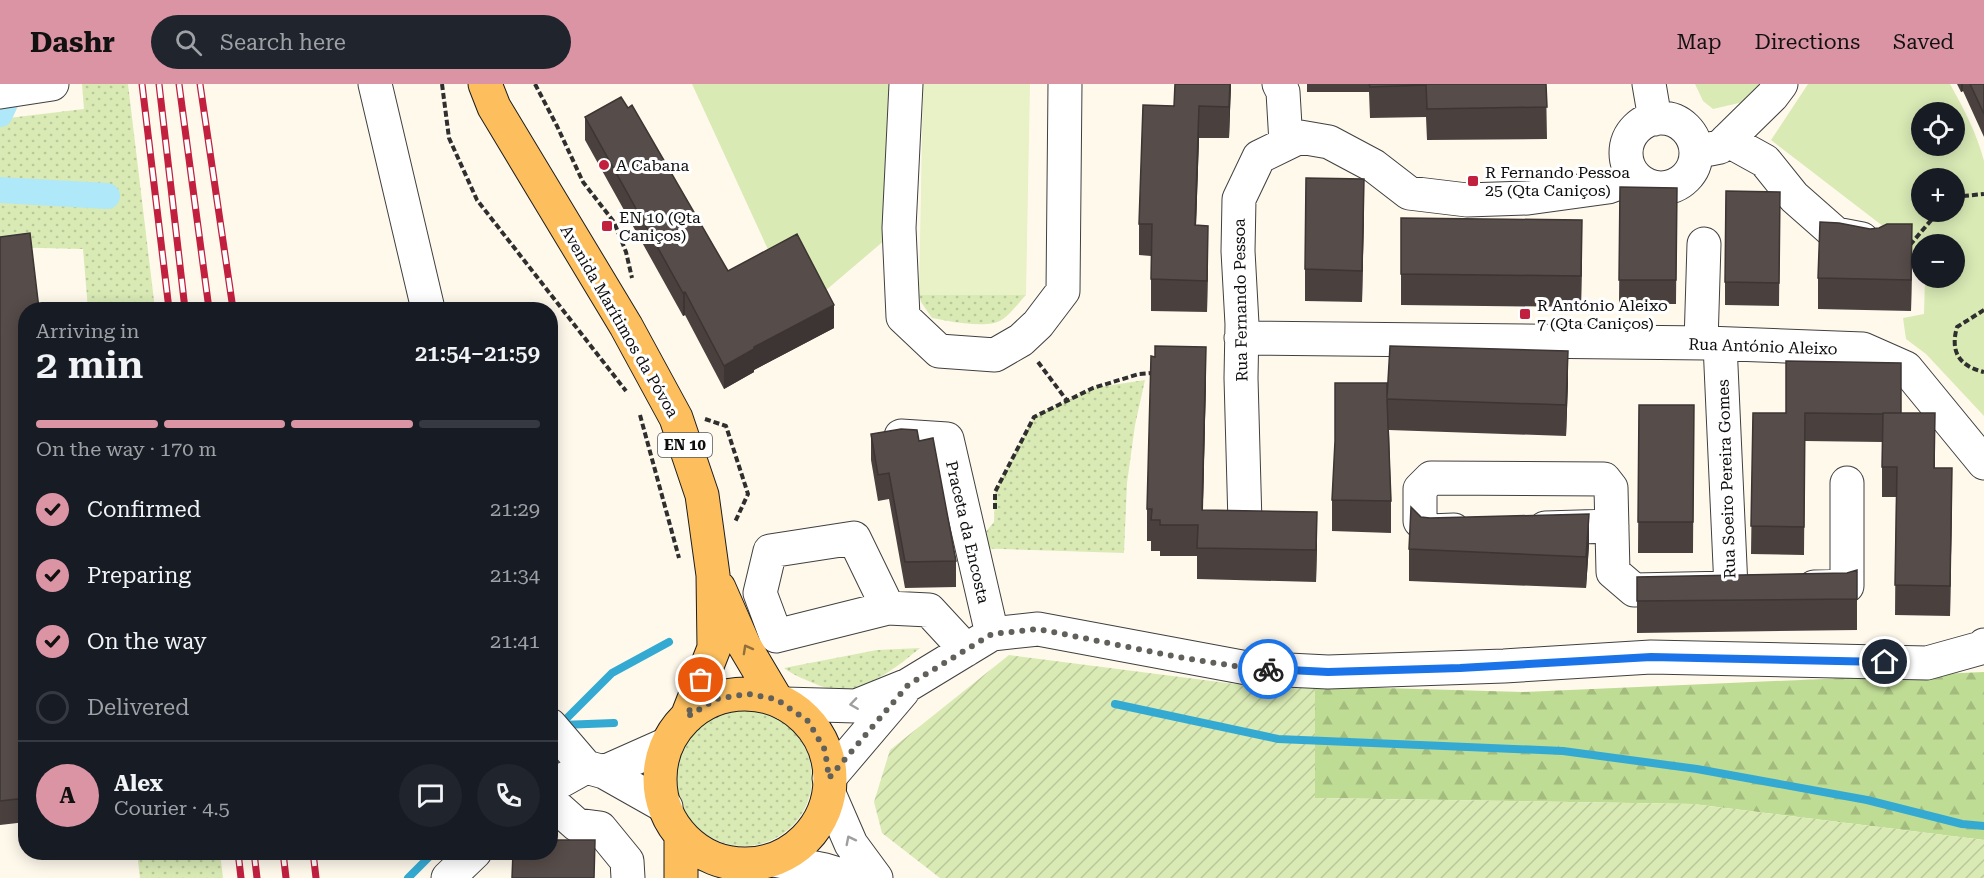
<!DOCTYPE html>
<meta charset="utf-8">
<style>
body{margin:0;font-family:"Roboto Serif",serif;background:#20242c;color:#f1f3f6;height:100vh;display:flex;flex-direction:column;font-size:22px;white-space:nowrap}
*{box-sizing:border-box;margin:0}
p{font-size:20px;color:#9ea1a6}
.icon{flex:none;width:33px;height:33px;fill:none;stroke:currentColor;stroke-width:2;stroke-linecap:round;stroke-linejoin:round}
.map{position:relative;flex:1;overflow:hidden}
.side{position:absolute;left:18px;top:218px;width:540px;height:558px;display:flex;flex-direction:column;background:#171b24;border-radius:24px;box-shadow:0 3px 15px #0003}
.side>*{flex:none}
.buttons{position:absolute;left:1911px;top:18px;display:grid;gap:12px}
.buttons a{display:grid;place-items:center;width:54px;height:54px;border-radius:50%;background:#171b24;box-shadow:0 3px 15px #0003;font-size:30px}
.pin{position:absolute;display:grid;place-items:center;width:51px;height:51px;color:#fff;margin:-26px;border:3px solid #fff;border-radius:50%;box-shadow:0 2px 6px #0007}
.courier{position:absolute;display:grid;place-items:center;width:60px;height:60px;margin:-30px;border:4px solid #1a73e8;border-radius:50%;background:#fff;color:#222;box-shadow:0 2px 8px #0007}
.summary em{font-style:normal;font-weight:600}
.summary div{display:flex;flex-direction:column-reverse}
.summary{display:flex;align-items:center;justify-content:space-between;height:102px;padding:0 18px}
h1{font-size:39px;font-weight:600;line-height:45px}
.bar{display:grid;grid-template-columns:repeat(4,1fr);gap:9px 6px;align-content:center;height:72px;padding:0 18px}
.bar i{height:8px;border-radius:4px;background:#363941}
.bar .on{background:#db94a4}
.bar p{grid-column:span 4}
.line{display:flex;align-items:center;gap:15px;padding:0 18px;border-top:2px solid #363941}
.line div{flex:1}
.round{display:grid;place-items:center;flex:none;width:63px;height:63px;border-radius:32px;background:#20242c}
ol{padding:0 18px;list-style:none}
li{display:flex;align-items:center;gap:18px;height:66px}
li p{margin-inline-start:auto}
li .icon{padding:6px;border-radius:50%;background:#db94a4;color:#111;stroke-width:4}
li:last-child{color:#9ea1a6}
li i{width:33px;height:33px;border:3px solid #363941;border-radius:50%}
header{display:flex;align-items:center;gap:36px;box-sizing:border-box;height:84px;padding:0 30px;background:#db94a4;color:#111}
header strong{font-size:28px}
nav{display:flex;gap:33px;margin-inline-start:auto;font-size:21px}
.search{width:420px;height:54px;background:#20242c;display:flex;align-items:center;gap:15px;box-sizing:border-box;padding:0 21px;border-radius:33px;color:#9ea1a6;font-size:22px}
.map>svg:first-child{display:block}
.grass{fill:url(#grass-dots)}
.forest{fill:url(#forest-firs)}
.park{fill:#d9eab5;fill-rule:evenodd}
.garden{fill:url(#garden-furrows)}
.pitch{fill:#e9f1c7}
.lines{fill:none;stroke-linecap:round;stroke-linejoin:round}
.stream{stroke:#34aad2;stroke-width:8}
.canal{stroke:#afe8f8;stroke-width:26}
.minor-casing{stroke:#404040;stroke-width:35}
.major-casing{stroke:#1e1e1e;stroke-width:35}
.path{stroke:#2f2f2f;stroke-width:4;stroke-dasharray:6 3;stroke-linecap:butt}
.minor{stroke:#fff;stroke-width:33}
.major{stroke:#fdbf5e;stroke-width:33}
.rail-casing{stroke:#c1203f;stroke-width:7}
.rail{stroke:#fff;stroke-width:4.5;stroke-dasharray:14;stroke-linecap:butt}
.wall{fill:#4a413f}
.shaded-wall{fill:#3c3533}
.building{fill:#564c49;stroke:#3c3533;stroke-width:1.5}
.oneway{stroke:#916f3a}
.oneway2{stroke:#9e9e9e}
.done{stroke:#62605b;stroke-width:6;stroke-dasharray:0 10.8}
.route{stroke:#1a73e8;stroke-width:8}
.poi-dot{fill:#c1203f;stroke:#fff;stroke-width:2}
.labels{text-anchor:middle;stroke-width:6;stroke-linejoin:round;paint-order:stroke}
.shield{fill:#fff;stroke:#565656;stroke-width:1.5}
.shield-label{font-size:15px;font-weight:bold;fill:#0d0d0d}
.poi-label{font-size:16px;fill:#0d0d0d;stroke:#fff;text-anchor:start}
.street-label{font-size:16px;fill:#0d0d0d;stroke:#fff}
</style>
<header>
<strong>Dashr</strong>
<div class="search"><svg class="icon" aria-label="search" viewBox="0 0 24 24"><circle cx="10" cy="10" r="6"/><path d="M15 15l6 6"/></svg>Search here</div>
<nav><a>Map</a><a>Directions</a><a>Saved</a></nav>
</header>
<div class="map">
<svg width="1984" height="794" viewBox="0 0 1984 794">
<defs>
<pattern id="grass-dots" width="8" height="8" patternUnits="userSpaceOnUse" patternTransform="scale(1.5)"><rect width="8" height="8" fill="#d9eab5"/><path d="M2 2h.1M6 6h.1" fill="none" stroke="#b9c89a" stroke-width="1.8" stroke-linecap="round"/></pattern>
<pattern id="forest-firs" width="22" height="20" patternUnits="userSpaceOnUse" patternTransform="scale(1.5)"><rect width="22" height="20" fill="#bfdc94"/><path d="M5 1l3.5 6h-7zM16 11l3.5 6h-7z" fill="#a3bc7e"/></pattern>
<pattern id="garden-furrows" width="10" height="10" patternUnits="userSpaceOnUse" patternTransform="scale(1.5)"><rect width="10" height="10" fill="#d9eab5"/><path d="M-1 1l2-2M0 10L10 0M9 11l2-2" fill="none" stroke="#b9c89a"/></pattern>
</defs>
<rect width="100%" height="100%" fill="#fff9ec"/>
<path class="grass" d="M82 0H128L155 225H88L83 165 0 163V35L84 25Z
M919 211H1026C1019 218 1012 229 1003 235 989 246 948 237 932 234L921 218Z
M1145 296 1135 341 1127 399 1124 469 972 464 994 438 995 408 1034 333 1093 304Z
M920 564C902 579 868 606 844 606 833 607 823 603 813 599 802 594 793 591 784 584L877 566Z
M676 694a68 68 0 1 1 136 0a68 68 0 1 1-136 0Z
M137 768H220L223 794H140Z"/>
<path class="forest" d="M1984 588V756L1693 720 1314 714 1315 602 1523 608Z"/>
<path class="park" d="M692 0H902L899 144 825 207 776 183Z
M1695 0H1775L1752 16 1713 25 1703 17Z
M1808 0H1950C1964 25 1977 50 1984 77V332L1926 270 1906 255 1903 234 1924 230 1925 194H1954V160H1922L1921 177 1901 156 1771 56ZM1922 28H1954V62H1922ZM1922 94H1954V128H1922Z"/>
<path class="garden" d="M1009 571 1235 600 1315 602V714L1693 720 1984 756V794H940L882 749 874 718 890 666Z"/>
<path class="pitch" d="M923 0H1030L1026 211H919Z"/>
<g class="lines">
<path class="stream" d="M1115 620 1278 655 1563 667 1697 685 1867 716 1962 740 1984 742
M561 641 614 639
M559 642 612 589 669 558
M408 794 434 768"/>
<path class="canal" d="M0 30 6 17 4 0
M0 106 107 112"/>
<defs>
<path id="minor" d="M375 0 428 225
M906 0 899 144 903 233 939 267 995 271 1021 256 1038 240 1063 207 1065 0
M1279 0 1283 8 1286 59
M1649 0 1655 35
M0 8 52 0
M1626 69a35 35 0 1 1 70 0a35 35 0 1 1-70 0Z
M1727 56 1765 77 1794 113 1836 150 1862 155
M1710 65 1720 63 1772 12 1781 0
M1241 254 1706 259 1863 265 1906 284 1984 379
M1701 259 1704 160
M901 352 947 355 992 550
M1245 439 1241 294 1242 240 1238 167 1239 115 1259 73 1300 53 1329 58 1374 82 1409 109 1467 116 1528 114 1608 103 1635 93
M1545 444 1612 442
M1454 446 1429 447 1420 437V405L1431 394 1604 395 1611 404 1613 488 1634 506 1731 504 1720 260
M1814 503 1847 502V399
M888 524 776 552 760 509 770 467 854 454 888 524 929 526 966 566
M785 620 856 622 908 601 992 550 1038 545 1247 584 1328 588 1504 582 1651 573 1927 579 1981 564 1984 561
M550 641 586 683
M604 688 667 660
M829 694 903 607
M550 703 586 683 604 688 666 723
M831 714 851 760 876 794
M550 717 577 741 600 744 627 777 628 794
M774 776 825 786 851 794
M448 794 475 768"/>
<path id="major" d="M485 0 494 23 626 242 676 334 702 411 713 491 714 564 687 633
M719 504 744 561 776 615
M660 695a85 85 0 1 1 170 0a85 85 0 1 1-170 0Z
M681 794V754"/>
</defs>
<use href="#minor" class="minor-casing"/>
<use href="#major" class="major-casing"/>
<path class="path" d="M442 0 449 54 477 116 626 307
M535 0 557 42 583 98 614 138 626 168 632 194
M1954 113 1984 110
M1910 161 1938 128
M1984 226 1957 243C1950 268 1959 282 1984 288
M1038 278 1068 318
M640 331 679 474
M705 335 726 342 748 410 735 438
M995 425V408L1034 333 1093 304 1139 290 1153 289"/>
<use href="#minor" class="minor"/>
<use href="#major" class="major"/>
<defs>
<path id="rail" d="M142 0 169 225
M159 0 185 225
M179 0 209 225
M200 0 233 225
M238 768 241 794
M254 768 257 794
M283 768 286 794
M313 768 316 794"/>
</defs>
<use href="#rail" class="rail-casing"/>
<use href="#rail" class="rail"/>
</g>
<path class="wall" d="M1231 0 1229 54H1199L1196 141 1208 173 1207 228 1151 227V172L1139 171V140L1174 22Z
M1307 0H1546L1547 55 1427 56 1426 33 1370 34 1369 8H1307Z
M1957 0H1984V53L1963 7 1961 8Z
M585 33 728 187 834 244 754 286V288L724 305 685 231 683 232 585 56Z
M1620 103 1677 104 1676 220H1619Z
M1364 126 1362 218 1305 217V185Z
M1780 131 1779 222 1725 221V198Z
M0 153 26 225V738L0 741Z
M1582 167 1581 223 1401 221V190Z
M1912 172 1911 227 1818 225V194Z
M1206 295 1203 426 1317 459 1316 498 1197 495V472H1160V467H1151V457H1147V425Z
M1568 298 1566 352 1389 346 1391 417V449L1332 447V416L1335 362 1387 314Z
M1639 321H1694L1693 469H1638Z
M1753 329H1935V384L1952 413 1950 532 1895 531 1896 413H1882V358L1805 357 1804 471 1751 470Z
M871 350 919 357 956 477V503L905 504 889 415 878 417 871 376Z
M1421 433 1589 461 1586 504 1409 497V465Z
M1857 486V546L1637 549V493L1847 489Z"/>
<path class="shaded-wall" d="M1230 0H1231L1229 54V23Z
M1961 0H1963V7L1961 8Z
M1199 22V54L1195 172V141Z
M1364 95V126L1362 218V187Z
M1582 136V167L1581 223V192Z
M1912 140V172L1911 227V196Z
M1208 142V173L1207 228V197Z
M685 208V231L683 232V209Z
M834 221V244L754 286V288L724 305V282L754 263Z
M1206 263V295L1202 457V426Z
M1568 267V298L1566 352V321Z
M1952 384V413L1950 532V502Z
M1317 428V459L1316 498V466Z
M1589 430V461L1586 504V473Z"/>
<path class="building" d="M1175 0H1230L1229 23 1199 22 1195 141 1208 142 1207 197 1151 195 1152 140H1139L1143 21 1174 22Z
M1369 0H1546L1547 23 1427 25 1426 1 1370 3Z
M1970 0H1984V30Z
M621 13 628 24 632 21 728 187 797 150 834 221 754 263V265L724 282 685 208 683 209 585 33Z
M1306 94 1364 95 1362 187 1305 185Z
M1620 103 1677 104 1676 196H1619Z
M1726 107 1780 108 1779 199 1725 198Z
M1401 134 1582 136 1581 192 1401 190Z
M1820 138 1839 139 1870 145 1879 144 1887 140H1912L1911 196 1818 194Z
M30 149 39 225H26V714L0 717V153Z
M1155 262 1206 263 1202 426 1317 428 1316 466 1197 464 1198 441H1160V436H1151L1152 425H1147L1151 272 1155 273Z
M1390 262 1568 267 1566 321 1387 315 1391 417 1332 416 1335 357V299H1387V314Z
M1786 277 1901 279V329H1883V330L1805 329 1804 443 1751 442 1753 329H1786Z
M1639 321H1694L1693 438H1638Z
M1883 329H1935L1934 384H1952L1950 502 1895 501 1897 383H1882Z
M901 345 917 346 919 357 933 354 956 477 905 478 889 389 878 391 871 350Z
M1411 423 1421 433 1430 434 1589 430 1586 473 1409 465Z
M1857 486V515L1637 517V493L1847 489Z
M550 756H595L594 794H512L513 768H550Z"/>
<defs><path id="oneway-chevron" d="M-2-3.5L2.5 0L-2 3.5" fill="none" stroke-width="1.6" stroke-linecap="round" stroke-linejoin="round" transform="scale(1.5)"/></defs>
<use class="oneway" href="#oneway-chevron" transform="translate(747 565) rotate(-119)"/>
<g class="oneway2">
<use href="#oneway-chevron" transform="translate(854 620) rotate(172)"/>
<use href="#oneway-chevron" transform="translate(850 756) rotate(-117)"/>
</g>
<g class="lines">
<path class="done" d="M701 596 687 633 716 615 748 610 776 615 808 637 825 666 829 694 908 601 992 550 1038 545 1178 573 1247 584 1268 585"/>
<path class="route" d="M1268 585 1328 588 1460 584 1651 573 1885 578"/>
</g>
<g class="poi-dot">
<circle cx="604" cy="81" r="6"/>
<rect x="1467" y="91" width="12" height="12" rx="3"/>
<rect x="601" y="136" width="12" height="12" rx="3"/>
<rect x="1519" y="224" width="12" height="12" rx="3"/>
</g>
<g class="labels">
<rect class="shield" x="658" y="349" width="54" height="24" rx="4.5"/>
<g class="shield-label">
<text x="685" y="366">EN 10</text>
</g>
<g class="poi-label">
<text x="616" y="87">A Cabana</text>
<text x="1485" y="94">R Fernando Pessoa<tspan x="1485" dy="18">25 (Qta Caniços)</tspan></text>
<text x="619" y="139">EN 10 (Qta<tspan x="619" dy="18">Caniços)</tspan></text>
<text x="1537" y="227">R António Aleixo<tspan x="1537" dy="18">7 (Qta Caniços)</tspan></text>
</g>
<g class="street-label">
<text transform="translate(1240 216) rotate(-91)" y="6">Rua Fernando Pessoa</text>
<text transform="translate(620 237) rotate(60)" y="6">Avenida Marítimos da Póvoa</text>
<text transform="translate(1763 262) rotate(2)" y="6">Rua António Aleixo</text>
<text transform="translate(1726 395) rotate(-92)" y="6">Rua Soeiro Pereira Gomes</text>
<text transform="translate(968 448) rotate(77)" y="6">Praceta da Encosta</text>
</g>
</g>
</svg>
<div class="buttons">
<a><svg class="icon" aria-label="locate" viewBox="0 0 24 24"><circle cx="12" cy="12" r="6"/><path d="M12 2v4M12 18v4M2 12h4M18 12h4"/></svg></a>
<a>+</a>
<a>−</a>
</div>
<div class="pin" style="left:701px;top:596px;background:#ea580c"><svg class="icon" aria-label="bag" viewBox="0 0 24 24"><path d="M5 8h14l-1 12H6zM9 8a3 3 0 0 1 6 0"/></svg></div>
<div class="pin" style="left:1885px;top:578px;background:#1f2937"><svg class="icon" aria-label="home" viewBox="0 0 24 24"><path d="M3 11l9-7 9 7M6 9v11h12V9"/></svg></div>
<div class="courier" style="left:1268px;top:585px"><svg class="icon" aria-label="bike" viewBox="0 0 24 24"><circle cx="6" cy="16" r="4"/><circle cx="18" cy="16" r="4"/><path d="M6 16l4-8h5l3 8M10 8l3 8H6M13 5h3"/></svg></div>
<section class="side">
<div class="summary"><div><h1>2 min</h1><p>Arriving in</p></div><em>21:54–21:59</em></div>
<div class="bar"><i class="on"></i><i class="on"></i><i class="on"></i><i></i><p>On the way · 170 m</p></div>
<ol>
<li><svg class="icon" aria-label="check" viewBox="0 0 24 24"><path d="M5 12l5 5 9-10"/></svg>Confirmed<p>21:29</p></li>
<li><svg class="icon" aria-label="check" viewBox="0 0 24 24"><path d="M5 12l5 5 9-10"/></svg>Preparing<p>21:34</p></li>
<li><svg class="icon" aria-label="check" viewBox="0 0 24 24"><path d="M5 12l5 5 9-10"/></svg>On the way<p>21:41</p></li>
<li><i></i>Delivered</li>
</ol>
<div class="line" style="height:108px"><b class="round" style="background:#db94a4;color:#111">A</b><div><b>Alex</b><p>Courier · 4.5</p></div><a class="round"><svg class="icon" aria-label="chat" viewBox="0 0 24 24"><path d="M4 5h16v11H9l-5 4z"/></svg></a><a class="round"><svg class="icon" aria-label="phone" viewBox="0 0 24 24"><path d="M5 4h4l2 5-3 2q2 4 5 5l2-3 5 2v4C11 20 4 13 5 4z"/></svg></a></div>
</section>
</div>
